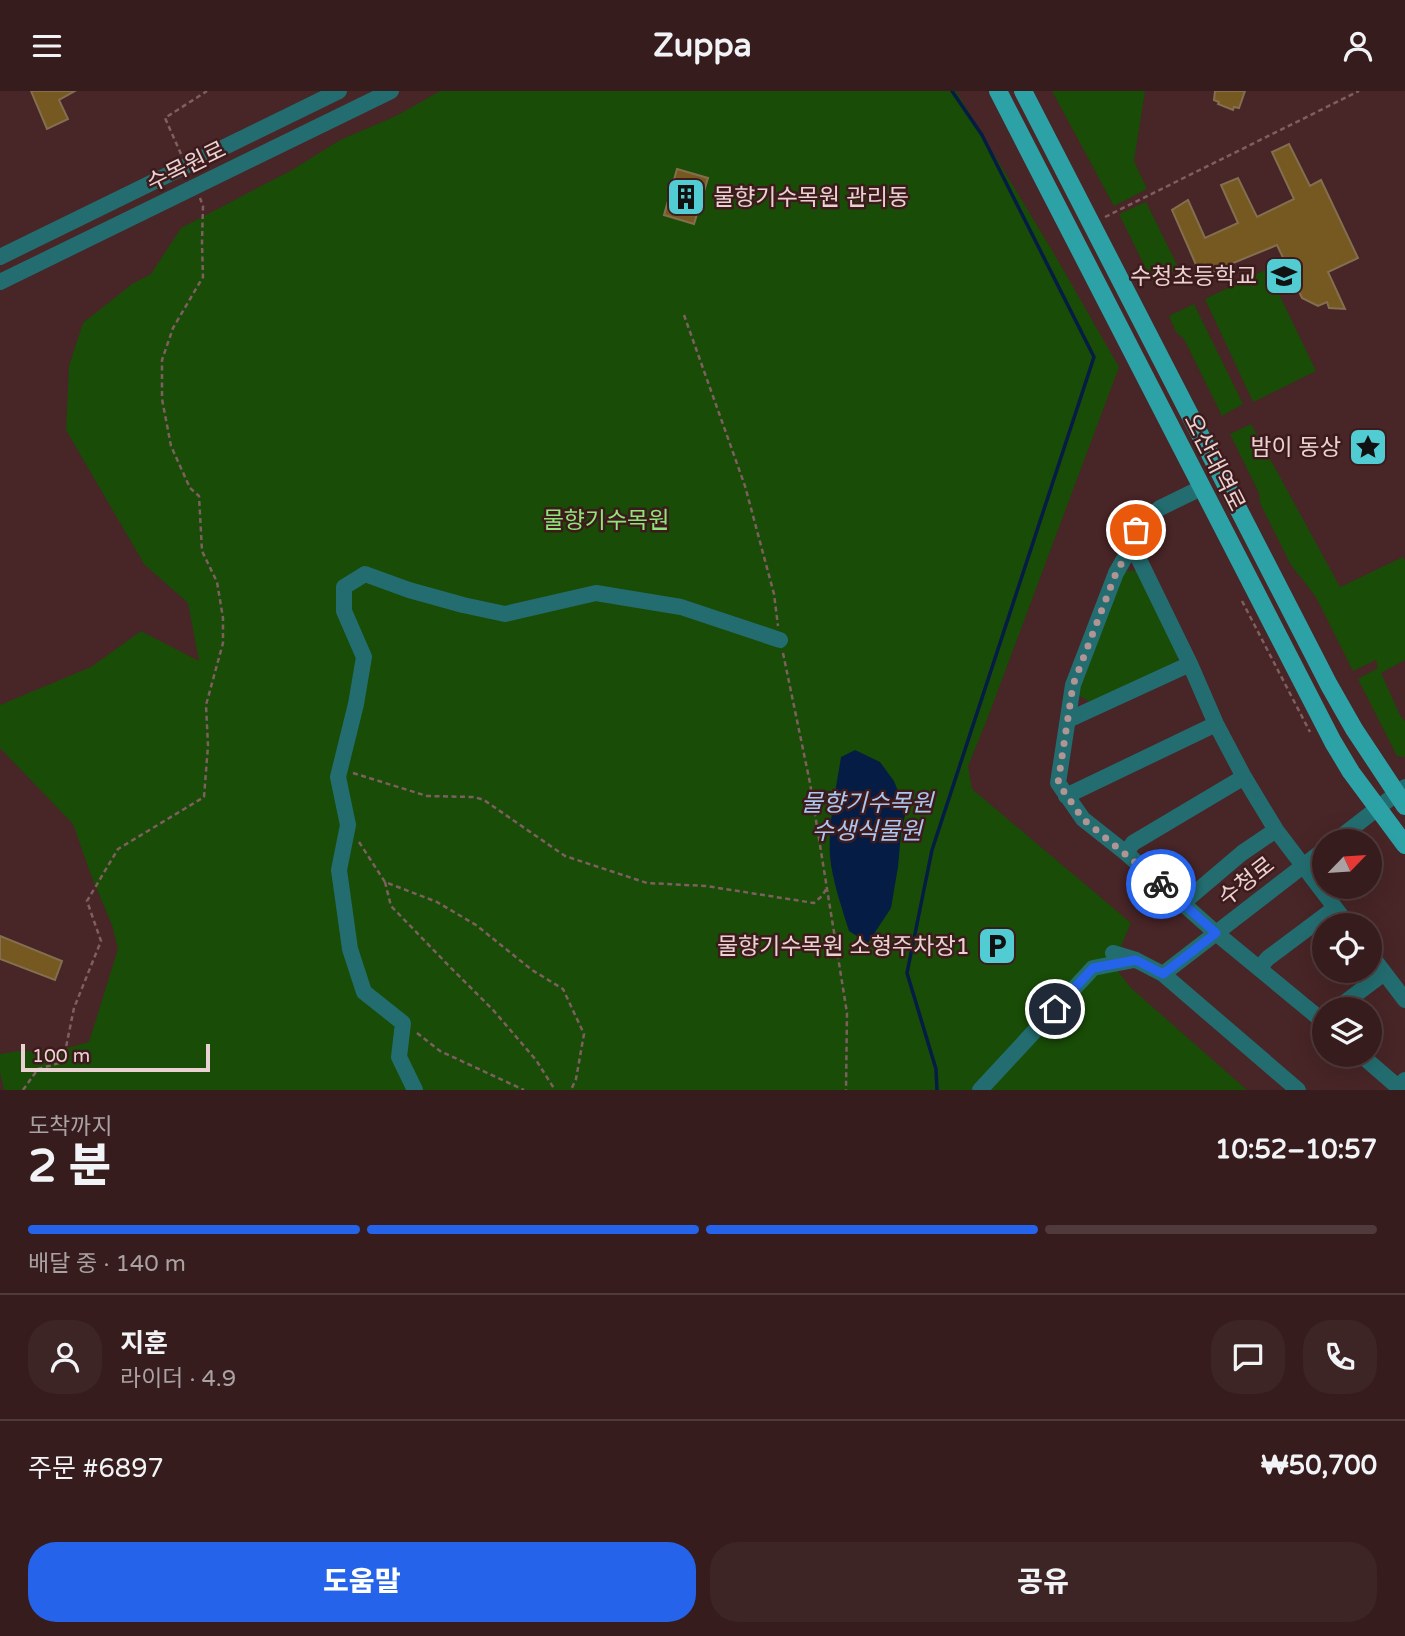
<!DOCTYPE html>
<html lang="ko">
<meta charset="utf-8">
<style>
body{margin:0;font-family:"Varela Round","Noto Sans KR",sans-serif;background:#3d2525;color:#f1f3f6;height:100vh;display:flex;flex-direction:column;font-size:26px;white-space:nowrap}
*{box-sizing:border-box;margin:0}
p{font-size:23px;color:#aaa1a3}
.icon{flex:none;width:38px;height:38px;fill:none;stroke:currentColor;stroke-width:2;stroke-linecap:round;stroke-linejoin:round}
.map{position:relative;height:999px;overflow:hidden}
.sheet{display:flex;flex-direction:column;background:#361c1c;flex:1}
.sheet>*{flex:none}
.needle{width:46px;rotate:65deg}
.tools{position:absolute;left:1312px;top:738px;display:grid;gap:14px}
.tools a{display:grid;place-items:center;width:70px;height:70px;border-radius:50%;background:#361c1c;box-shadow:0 7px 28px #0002,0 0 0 2px #503a3b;font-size:35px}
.scale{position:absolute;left:21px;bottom:18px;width:189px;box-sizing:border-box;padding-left:7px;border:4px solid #e9d2d1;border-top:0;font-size:19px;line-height:24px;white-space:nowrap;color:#e9d2d1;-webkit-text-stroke:5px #3d1b1c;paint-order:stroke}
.pin{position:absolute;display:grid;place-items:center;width:60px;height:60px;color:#fff;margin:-30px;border:4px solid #fff;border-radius:50%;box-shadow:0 2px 7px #0007}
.courier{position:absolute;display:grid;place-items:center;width:70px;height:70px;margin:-35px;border:5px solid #2563eb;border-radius:50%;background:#fff;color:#222;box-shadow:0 2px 9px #0007}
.overview em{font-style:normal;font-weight:800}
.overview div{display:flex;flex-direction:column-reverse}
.overview{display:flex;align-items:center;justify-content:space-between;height:119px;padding:0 28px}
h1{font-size:46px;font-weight:800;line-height:52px}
.bar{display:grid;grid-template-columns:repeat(4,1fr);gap:10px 7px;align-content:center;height:84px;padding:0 28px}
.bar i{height:9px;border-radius:5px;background:#503a3b}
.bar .active{background:#2563eb}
.bar p{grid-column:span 4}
.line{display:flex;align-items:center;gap:18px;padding:0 28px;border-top:2px solid #503a3b}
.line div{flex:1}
.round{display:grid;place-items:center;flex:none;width:74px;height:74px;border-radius:28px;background:#3d2525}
.primary-button{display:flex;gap:14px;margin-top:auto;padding:14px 28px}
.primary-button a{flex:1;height:80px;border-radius:28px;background:#2563eb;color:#fff;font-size:28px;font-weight:800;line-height:80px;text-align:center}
.primary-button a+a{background:#3d2525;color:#f1f3f6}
header{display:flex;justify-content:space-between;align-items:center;height:91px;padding:0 28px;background:#361c1c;font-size:32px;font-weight:800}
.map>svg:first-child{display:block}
.green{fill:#194c07}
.water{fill:#051d45}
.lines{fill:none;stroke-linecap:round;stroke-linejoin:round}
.stream{stroke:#051d45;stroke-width:3.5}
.building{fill:#765821;stroke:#836f4f;stroke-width:2}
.path{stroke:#7e5f5f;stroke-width:2.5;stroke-dasharray:5 3.5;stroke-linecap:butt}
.minor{stroke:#236d70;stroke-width:16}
.major{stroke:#2ca2a7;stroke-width:18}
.done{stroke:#b19595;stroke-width:7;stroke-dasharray:0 12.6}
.route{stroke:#2563eb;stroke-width:9}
.labels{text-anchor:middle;stroke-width:5;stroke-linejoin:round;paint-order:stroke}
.street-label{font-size:23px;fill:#e9d2d1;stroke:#3d1b1c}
.poi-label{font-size:23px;fill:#e9d2d1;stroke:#3d1b1c;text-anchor:end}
.park-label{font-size:23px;fill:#8fe579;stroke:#3d1b1c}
.water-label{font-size:24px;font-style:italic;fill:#abc6f0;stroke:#3d1b1c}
</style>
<header><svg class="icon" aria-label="menu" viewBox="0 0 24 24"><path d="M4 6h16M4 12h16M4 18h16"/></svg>Zuppa<svg class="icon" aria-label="person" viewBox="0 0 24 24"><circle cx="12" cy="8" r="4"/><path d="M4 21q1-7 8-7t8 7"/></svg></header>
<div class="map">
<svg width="1405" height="999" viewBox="0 0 1405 999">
<rect width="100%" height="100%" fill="#482526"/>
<path class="green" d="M440 0H956L1053 161 1119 276 988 626 968 675 972 698 1131 832 1113 874 1131 897 1247 999H4L0 981V963L19 960 53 961 89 951 118 858 112 834 91 784 73 733 0 657V614L91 576 141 540 199 570 188 512 144 473 66 339 69 275 83 232 132 193 151 183 181 137 292 79 340 49 396 25Z
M1052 0H1145L1134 70 1147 98 1114 115Z
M1146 111 1179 178 1153 192 1119 123Z
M1267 178 1316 280 1253 311 1205 208Z
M1194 213 1243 313 1222 325 1184 248 1176 241 1169 225Z
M1251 333 1340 496 1403 466 1405 470V569L1381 582 1400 624 1405 630V666L1397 665 1358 588 1378 577 1376 569 1353 580 1316 506 1291 474 1260 412 1259 402 1230 343Z
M1122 480H1141L1180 561 1177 570 1092 612 1078 604Z"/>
<path class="water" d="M855 659 880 671 894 690 906 720 901 742 898 776 891 817 868 852 849 840C842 817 832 789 830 765 828 731 836 699 841 666Z"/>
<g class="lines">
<path class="stream" d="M937 999 936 978 907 882 932 759 1094 266 982 44 952 0"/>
</g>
<path class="building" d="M31 0H75L59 9 68 28 47 38Z
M1215 0H1245L1239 17 1234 16 1233 19 1218 13 1219 11 1214 9Z
M1289 53 1310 95 1321 89 1358 167 1328 181 1345 218 1329 217 1327 211 1318 215 1302 207 1277 154 1209 182 1205 173 1197 176 1172 119 1188 109 1205 147 1238 132 1221 94 1238 87 1257 126 1294 108 1272 61Z
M677 78 708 87 694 133 664 124Z
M0 845 62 870 55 889 0 868Z"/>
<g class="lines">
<path class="path" d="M181 63 165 27 207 0
M1105 126 1359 0
M684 224 745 395 774 503 778 535
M1242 510 1310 641
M783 562 810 692 847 922 846 999
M353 682 427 705 474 706 484 709 565 765 647 792 706 795 814 812 822 805 827 797
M359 751 385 791 437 811 476 834 532 879 563 898 584 943 576 988 571 999
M385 791 391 815 451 877 494 920 536 969 555 999
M417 942 440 960 524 999
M23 999 38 978 63 971 74 917 101 850 87 810 118 758 204 706 208 655 206 614 223 552V527L217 491 202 460 199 405 190 397 171 355 162 308V269L173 237 203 186 202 152 203 115 200 107"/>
<path class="minor" d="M0 166 339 0
M0 191 391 0
M1201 397 1160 417 1150 425 1136 439 1132 454 1116 482 1073 594 1058 692 1083 728 1126 762 1216 842 1325 932
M1132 454 1190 573 1216 633 1244 686 1276 739 1349 835
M1068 629 1190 573
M1066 705 1216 633
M1334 751 1405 696
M1126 762 1133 752 1244 686
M1183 812 1242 762 1276 739
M1113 862 1136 869 1163 883 1298 999
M1370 863 1405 909
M1259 877 1268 867 1335 817
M1163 883 1325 758
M1335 919 1384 882
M1361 964 1398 996 1405 989
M415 999 399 966 403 932 364 901 350 858 339 779 348 734 338 686 356 613 364 566 344 520V496L365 483 409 499 463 514 505 523 596 502 681 516 780 549
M980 999 1093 877 1134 869"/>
<path class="major" d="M998 0 1333 651 1351 681 1405 754
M1023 0 1329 594 1354 638 1405 715"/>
</g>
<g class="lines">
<path class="done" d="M1136 439 1132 454 1116 482 1073 594 1058 692 1083 728 1161 793"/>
<path class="route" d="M1055 918 1093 877 1136 869 1163 883 1216 842 1161 793"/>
</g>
<defs>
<symbol id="building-square" viewBox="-11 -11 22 22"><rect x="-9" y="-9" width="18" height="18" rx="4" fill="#51ccd2" stroke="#3d1b1c"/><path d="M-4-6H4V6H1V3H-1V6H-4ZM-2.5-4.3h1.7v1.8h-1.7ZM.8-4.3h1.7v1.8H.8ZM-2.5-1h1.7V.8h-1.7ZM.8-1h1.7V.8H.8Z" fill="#111"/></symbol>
<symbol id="school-square" viewBox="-11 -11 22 22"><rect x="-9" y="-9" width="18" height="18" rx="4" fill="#51ccd2" stroke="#3d1b1c"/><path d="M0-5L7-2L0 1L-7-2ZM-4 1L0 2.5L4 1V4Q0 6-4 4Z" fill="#111"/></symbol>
<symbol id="sight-square" viewBox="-11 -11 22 22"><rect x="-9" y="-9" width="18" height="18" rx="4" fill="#51ccd2" stroke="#3d1b1c"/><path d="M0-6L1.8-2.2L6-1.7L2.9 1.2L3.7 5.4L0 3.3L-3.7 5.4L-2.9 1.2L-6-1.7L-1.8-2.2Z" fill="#111"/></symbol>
<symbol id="parking-square" viewBox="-11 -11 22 22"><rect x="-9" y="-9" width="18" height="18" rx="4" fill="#51ccd2" stroke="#3d1b1c"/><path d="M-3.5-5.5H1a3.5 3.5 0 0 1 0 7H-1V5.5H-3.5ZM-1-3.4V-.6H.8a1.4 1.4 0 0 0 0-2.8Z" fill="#111"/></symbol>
</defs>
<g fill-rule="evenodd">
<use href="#building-square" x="664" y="84" width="44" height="44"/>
<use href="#school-square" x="1262" y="163" width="44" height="44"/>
<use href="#sight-square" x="1346" y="334" width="44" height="44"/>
<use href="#parking-square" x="975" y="833" width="44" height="44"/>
</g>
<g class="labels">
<g class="street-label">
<text transform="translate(186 75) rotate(-26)" y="8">수목원로</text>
<text transform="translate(1215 371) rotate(63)" y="8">오산대역로</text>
<text transform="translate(1246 790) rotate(-38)" y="8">수청로</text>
</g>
<g class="poi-label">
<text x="713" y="114" text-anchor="start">물향기수목원 관리동</text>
<text x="1257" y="193">수청초등학교</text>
<text x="1341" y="364">밤이 동상</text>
<text x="970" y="863">물향기수목원 소형주차장1</text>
</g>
<g class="park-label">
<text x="606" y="437">물향기수목원</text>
</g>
<g class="water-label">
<text x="867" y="720">물향기수목원<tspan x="867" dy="28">수생식물원</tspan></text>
</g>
</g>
</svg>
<div class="tools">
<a><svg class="needle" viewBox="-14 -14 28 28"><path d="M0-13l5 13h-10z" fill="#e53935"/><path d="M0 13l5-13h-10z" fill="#aaa1a3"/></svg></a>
<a><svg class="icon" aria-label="locate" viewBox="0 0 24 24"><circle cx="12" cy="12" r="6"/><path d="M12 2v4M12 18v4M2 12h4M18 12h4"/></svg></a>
<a><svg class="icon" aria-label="layers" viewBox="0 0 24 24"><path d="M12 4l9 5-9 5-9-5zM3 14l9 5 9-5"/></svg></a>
</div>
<div class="scale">100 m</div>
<div class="pin" style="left:1136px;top:439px;background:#ea580c"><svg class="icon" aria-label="bag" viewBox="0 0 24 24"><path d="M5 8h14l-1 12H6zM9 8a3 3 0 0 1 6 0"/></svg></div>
<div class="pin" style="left:1055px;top:918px;background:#1f2937"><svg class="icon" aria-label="home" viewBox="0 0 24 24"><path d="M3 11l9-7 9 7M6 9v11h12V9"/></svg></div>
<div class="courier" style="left:1161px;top:793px"><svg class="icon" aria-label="bike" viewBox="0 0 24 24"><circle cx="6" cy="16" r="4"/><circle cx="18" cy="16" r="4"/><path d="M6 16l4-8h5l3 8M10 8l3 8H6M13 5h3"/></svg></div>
</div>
<section class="sheet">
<div class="overview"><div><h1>2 분</h1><p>도착까지</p></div><em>10:52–10:57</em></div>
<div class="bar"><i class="active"></i><i class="active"></i><i class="active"></i><i></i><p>배달 중 · 140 m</p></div>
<div class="line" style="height:126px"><a class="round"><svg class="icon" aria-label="person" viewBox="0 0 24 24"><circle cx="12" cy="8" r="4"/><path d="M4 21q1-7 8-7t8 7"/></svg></a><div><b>지훈</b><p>라이더 · 4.9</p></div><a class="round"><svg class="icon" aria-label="chat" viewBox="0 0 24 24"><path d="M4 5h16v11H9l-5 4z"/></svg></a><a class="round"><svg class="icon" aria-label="phone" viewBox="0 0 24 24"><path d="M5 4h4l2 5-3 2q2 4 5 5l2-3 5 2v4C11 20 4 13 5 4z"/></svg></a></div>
<div class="line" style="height:91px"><div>주문 #6897</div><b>₩50,700</b></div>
<div class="primary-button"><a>도움말</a><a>공유</a></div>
</section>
